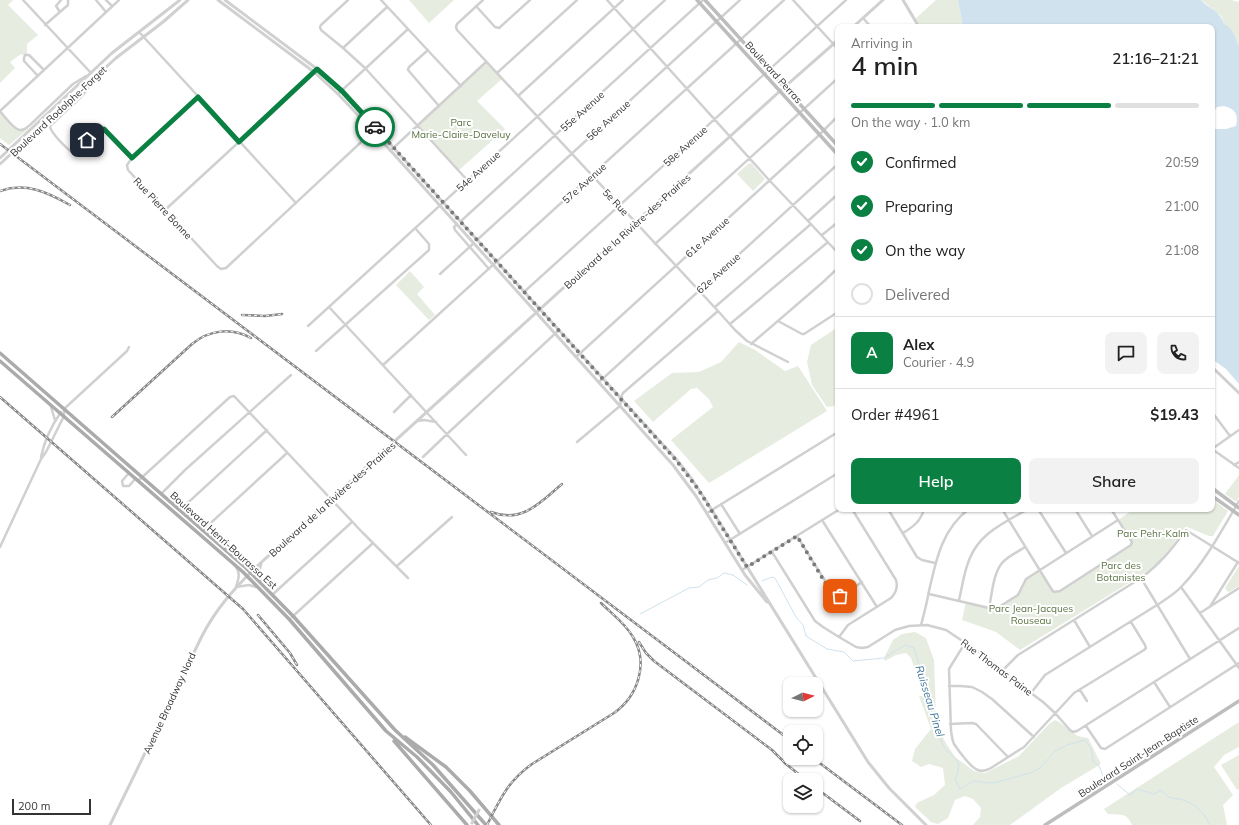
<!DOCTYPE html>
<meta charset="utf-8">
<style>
body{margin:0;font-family:Mulish,sans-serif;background:#f2f2f2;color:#222;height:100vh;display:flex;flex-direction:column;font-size:15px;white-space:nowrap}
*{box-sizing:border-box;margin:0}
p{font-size:13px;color:#767676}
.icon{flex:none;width:22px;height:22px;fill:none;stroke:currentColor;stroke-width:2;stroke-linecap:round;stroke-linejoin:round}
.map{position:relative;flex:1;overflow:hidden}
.side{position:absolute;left:835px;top:24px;width:380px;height:488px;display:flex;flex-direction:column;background:#fff;border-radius:8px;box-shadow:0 1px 3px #0004}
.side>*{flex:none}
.needle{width:26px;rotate:84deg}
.buttons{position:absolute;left:783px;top:677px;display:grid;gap:8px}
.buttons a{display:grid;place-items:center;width:40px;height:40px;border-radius:8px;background:#fff;box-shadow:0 1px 3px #0004;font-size:20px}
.scale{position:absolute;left:12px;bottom:10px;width:79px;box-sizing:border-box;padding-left:4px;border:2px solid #333;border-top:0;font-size:11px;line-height:14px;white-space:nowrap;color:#333;-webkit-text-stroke:3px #fff;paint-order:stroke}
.pin{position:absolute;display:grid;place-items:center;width:34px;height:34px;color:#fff;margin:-17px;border-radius:8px;box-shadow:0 2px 6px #0006}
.courier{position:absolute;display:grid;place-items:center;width:40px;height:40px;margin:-20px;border:3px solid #0b8043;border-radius:50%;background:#fff;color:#222;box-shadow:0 1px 5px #0007}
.summary em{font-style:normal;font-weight:600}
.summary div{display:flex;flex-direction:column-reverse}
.summary{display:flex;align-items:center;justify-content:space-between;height:68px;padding:0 16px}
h1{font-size:26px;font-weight:600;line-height:30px}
.bar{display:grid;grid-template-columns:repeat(4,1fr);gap:6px 4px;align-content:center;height:48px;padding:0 16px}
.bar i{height:5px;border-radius:3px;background:#e0e0e0}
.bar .active{background:#0b8043}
.bar p{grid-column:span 4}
.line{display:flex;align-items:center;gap:10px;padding:0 16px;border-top:1px solid #e0e0e0}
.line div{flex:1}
.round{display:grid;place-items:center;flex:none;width:42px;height:42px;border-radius:8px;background:#f2f2f2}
ol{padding:0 16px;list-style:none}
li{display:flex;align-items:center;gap:12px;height:44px}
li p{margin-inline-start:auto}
li .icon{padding:4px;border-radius:50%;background:#0b8043;color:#fff;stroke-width:4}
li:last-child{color:#767676}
li i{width:22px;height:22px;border:2px solid #e0e0e0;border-radius:50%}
.cta{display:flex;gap:8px;margin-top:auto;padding:8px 16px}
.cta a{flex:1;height:46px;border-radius:8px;background:#0b8043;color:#fff;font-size:16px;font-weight:600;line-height:46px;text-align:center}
.cta a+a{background:#f2f2f2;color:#222}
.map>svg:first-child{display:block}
.green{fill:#e6ecdf}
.water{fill:#cfe2ee;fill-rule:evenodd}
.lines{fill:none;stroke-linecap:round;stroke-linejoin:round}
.stream{stroke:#cfe2ee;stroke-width:1}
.minor{stroke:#d0d0d0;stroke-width:2.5}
.tertiary{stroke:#d0d0d0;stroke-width:3}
.secondary{stroke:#bdbdbd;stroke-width:3.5}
.primary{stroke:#ababab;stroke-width:3.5}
.rail-casing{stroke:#888;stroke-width:2.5}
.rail{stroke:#fff;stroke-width:1;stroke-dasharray:3;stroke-linecap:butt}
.tertiary-bridge{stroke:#d0d0d0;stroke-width:3}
.done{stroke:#7a7a7a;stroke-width:4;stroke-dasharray:0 7.2}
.route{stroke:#0b8043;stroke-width:5}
.labels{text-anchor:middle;stroke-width:4;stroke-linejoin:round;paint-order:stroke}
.street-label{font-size:10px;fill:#333;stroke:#fff}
.park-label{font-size:10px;fill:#56703f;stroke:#fff}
.water-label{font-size:11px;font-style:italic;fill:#3f7597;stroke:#fff}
</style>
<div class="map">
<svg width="1239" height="825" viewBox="0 0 1239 825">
<rect width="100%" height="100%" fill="#fff"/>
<path class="green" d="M0 0H13L8 5 38 35 27 44V55H25L21 54 10 62 15 68 0 83Z
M409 0H454L429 23Z
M936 0H958L963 27H919L915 19Z
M1201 0H1231L1239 2V46H1238L1237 41 1224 24 1221 16 1213 9Z
M486 62 502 79 477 101 505 129 458 171 418 125Z
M0 111 16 128 20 130 26 127 28 129 9 145 0 138Z
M751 163 765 179 753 191 737 174 748 164Z
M410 271 424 287 417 294 435 315 429 320 396 285Z
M838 327V403L834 406 827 407 812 385 807 362 811 345Z
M739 342 755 350 785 371 798 366 827 411 709 483 671 440 713 407 709 399 697 388 691 389 653 422 634 401 672 373 699 372 721 362Z
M1239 475V497L1237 501H1235L1225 494Z
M1212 499 1228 511 1213 536H1209L1187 527H1185L1170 549 1156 564 1140 576 1020 650 996 632 962 620 966 602 989 608H997L1020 592 1023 583 1039 569 1053 592 1060 591 1130 547 1132 542 1118 520 1134 509H1212Z
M1239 566V586L1229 592 1227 591 1225 588Z
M915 632 926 638 934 660 936 715 944 740 955 757 974 771 985 773 1019 756 1049 724 1055 720C1062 723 1066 728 1072 732 1076 736 1082 737 1088 738L1101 764 1061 788 1010 825H973L980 817 981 808 973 799 965 796 955 800 948 818 938 824 931 822 915 807 917 803 934 795 945 785 943 768 929 764 921 767 912 761 915 749 931 729 919 696H924L911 658 906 653 896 655 885 661 884 658 893 640 902 634Z
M1239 722V747L1224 755 1214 767 1233 795 1223 805 1227 825H1132C1126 811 1120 816 1108 814L1104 809Z
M1239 755V789L1237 790 1221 765Z"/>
<path class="water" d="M958 0H1201C1210 10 1218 8 1224 24 1232 28 1236 37 1238 45L1239 46V384L1226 369 1212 359V27H963ZM1224 106C1235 109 1239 114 1236 126L1226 129H1215L1213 113 1217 107Z"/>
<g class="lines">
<path class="stream" d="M762 581 772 577 775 578 796 617 803 625 806 636 827 649 844 652 853 661 884 658 905 645 914 648C924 679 930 712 942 743 949 759 966 756 955 779L960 789 974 781 988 783 998 782 1033 772 1041 767 1055 751 1067 745 1085 740 1091 748 1093 761 1099 766 1104 778
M640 614 689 588 699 587 708 580 717 578 724 573 733 575 747 585
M1117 784 1130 795 1137 789 1154 794 1161 790C1170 800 1171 797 1183 800 1196 804 1204 813 1210 825"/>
<path class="minor" d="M23 0 91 73
M96 0 106 12
M106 0 112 6
M348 0 321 25 320 27 321 30 343 48 365 68 468 181
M381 0 461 86
M483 0 457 24 456 27 457 30 718 311 735 330 747 341 788 362
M607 0 769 180 808 221
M793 0 838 49
M476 6 495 27 499 28 530 0
M60 12 56 6 61 0
M863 18 871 27
M45 25 68 5V0
M140 33 296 203
M343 48 387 7
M428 50 409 67 408 70 439 106
M497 73 577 0
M38 76 24 61V58L25 55H29L44 70
M86 76 73 84 30 125C27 127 25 130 21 130 15 131 4 116 0 111L119 0
M95 79 82 96 51 125 50 127C52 134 66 148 72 152L76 150 99 130 102 128 106 130 132 158 127 165 128 170 217 266 221 269 226 268 373 131
M338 94 408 29
M518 96 623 0
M390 151 486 62
M132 158 198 97
M838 194 808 221 838 253
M165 210 315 72
M461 221 703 0
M457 224 454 227 455 230 489 269
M822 235 838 222
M477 240 740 0
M655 244 838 78
M440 274 474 243
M524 292 846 0
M329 307 466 455
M715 307 811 224
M778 321 802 334H804L838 312
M730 324 828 242
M308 326 665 0
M751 344 822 283 838 268
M316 351 429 250V244L415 228
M576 357 816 138 838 116
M383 365 784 0
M599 382 838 164
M51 407 55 420
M64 409 127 351 129 347
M394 412 411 395
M1212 412 1230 436
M417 421 424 420 436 422
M577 442 620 406 622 395 623 393 718 311
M1212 449 1239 468
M1212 449 1239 430
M41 457C44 442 52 425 61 412
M423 457 447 434 559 330
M1234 465 1239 462
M129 473 122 481 123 486H129L136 478
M139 480 230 397 234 396 362 532 408 578
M161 494 185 470 291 375
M721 504 740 534
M888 509 917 557 922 560 935 563
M961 509 964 513
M1002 509 1052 590 1054 592 1060 591 1131 545 1132 542 1111 509
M1038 509 1066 553
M1075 509 1092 536
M180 510 267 430
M707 513 838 432
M822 520 877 607
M202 531 287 453
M903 533C913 527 921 521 924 509
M797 536 834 595C842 598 854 587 862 582
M725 543 838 473
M0 547 41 459 46 452 64 416V409
M772 552 815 621 823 627 839 637 856 647 862 648 868 647 895 630 909 626 927 625 946 630 991 660 1016 683 1031 693 1043 702 1055 713 1070 730 1073 732 1077 731 1239 628
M397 566 452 517
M236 567C241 574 238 580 236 587L249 585 256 587
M742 570 840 509
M1141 578 1190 659
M1181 587 1239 668
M929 594 989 608H997L1018 595 1026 579 1118 520
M272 595 352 522
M959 600C963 583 965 565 974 550 985 531 1009 520 1028 509
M1211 605 1238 562
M989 608C992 594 993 574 1002 563 1008 556 1018 552 1025 547
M1200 613 1239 588
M292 617 373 543
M1074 620 1090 647
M921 625C924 614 927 602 929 591 936 560 942 529 969 509
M839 637 848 625 891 598C896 593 898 587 896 580L852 509
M965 643 949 669 951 731C952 736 952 740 954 744 958 750 971 768 978 770 983 772 987 770 991 768L1024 747 1074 693 1144 650 1146 648 1145 645 1131 622
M1002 671 1018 655 1141 578C1161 563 1171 550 1186 530L1239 563
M1154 682 1170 707
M949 686H960L972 687 982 692 992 699 1034 737
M1080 690 1087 701
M1031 693 1045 675 1157 605C1166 599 1175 594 1182 586 1205 562 1222 530 1239 501
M950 724 972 723 976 724 1008 757
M1086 726 1101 748 1105 749 1239 663"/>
<path class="tertiary" d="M218 0 314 72 338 94 373 131 673 465 696 496 745 575 767 602
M225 0 317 69 342 91 676 459 691 478 705 499 868 762 889 788 926 825
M903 0 919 27
M853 27 883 0
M0 158 112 53 180 0
M0 164 116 58 163 22 188 0
M1212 367 1239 393
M261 582 259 571 261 564
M110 825 202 636C216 609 233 590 254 569L780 91 838 40"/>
<path class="secondary" d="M697 0 838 155
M705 0 838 146
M1212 488 1239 508
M1212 496 1239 515
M1045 825 1239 701"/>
<path class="primary" d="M0 353 246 568 293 616 395 730 433 765 486 825
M0 361 243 572 289 619 386 731 417 757 451 792 478 825
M405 737 446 767 470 791 499 825
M394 741 467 825"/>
<defs>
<path id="rail" d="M0 144 790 740
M0 191C26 182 47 192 70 205
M242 315 265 316 282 314
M0 397 243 609 431 825
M112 417 192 344C209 330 231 327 251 338
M491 512C522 524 541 502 562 484
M258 615 290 653 297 665
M639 642 646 653 654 661 772 750 786 764 806 780
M813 758 902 825
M816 788 860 821
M487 825C500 799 508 781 532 764L614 713C638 696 649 663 633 637 625 623 612 614 601 603"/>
</defs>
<use href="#rail" class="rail-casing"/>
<use href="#rail" class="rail"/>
<path class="tertiary-bridge" d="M472 823 479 810"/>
</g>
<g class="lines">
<path class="done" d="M375 127 676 460 698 489 747 567 797 536 832 594 836 596H840"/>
<path class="route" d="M87 140 99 130 104 129 132 158 198 97 239 142 317 69 342 91 375 127"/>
</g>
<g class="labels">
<g class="street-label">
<text transform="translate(774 72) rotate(48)" y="4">Boulevard Perras</text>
<text transform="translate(58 111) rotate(-43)" y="4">Boulevard Rodolphe-Forget</text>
<text transform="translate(582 111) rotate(-42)" y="4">55e Avenue</text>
<text transform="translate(608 120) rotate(-42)" y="4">56e Avenue</text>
<text transform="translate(685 146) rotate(-42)" y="4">58e Avenue</text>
<text transform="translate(478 171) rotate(-42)" y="4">54e Avenue</text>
<text transform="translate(584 183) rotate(-42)" y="4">57e Avenue</text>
<text transform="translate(616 202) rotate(47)" y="4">5e Rue</text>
<text transform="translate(163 208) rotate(47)" y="4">Rue Pierre Bonne</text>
<text transform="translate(627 231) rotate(-42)" y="4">Boulevard de la Rivière-des-Prairies</text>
<text transform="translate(707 237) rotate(-42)" y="4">61e Avenue</text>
<text transform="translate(718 273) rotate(-42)" y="4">62e Avenue</text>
<text transform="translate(332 499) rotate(-42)" y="4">Boulevard de la Rivière-des-Prairies</text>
<text transform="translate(224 540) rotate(42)" y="4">Boulevard Henri-Bourassa Est</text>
<text transform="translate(997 667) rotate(37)" y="4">Rue Thomas Paine</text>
<text transform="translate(169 703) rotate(-65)" y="4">Avenue Broadway Nord</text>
<text transform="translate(1138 756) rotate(-33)" y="4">Boulevard Saint-Jean-Baptiste</text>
</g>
<g class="park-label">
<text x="461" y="126">Parc<tspan x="461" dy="12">Marie-Claire-Daveluy</tspan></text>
<text x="1153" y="537">Parc Pehr-Kalm</text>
<text x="1121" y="569">Parc des<tspan x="1121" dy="12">Botanistes</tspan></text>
<text x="1031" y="612">Parc Jean-Jacques<tspan x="1031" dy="12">Rouseau</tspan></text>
</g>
<g class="water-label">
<text transform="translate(930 701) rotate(73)" y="4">Ruisseau Pinel</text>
</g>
</g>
</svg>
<div class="buttons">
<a><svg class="needle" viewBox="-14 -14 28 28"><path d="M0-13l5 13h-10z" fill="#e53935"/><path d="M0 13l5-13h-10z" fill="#767676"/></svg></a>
<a><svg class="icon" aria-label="locate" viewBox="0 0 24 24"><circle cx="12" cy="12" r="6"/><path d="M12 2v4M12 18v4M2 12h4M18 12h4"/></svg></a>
<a><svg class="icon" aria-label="layers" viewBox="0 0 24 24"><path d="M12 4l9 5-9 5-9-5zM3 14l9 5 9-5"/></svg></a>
</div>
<div class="scale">200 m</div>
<div class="pin" style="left:840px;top:596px;background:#ea580c"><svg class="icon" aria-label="bag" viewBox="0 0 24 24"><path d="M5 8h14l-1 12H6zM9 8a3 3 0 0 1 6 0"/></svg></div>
<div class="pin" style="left:87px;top:140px;background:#1f2937"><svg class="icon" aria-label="home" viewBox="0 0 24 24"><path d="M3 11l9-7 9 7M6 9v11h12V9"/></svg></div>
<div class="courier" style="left:375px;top:127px"><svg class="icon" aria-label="car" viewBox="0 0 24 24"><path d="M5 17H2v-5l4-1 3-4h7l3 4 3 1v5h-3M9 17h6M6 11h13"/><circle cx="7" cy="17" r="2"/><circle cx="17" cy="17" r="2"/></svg></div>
<section class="side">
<div class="summary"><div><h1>4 min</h1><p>Arriving in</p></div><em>21:16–21:21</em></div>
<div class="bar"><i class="active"></i><i class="active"></i><i class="active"></i><i></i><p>On the way · 1.0 km</p></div>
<ol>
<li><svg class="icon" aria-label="check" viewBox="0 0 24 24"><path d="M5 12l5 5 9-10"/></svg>Confirmed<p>20:59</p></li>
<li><svg class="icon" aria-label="check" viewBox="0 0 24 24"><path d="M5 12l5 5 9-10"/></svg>Preparing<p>21:00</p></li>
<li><svg class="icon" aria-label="check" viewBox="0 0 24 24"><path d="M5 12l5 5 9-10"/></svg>On the way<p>21:08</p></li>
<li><i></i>Delivered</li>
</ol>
<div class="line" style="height:72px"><b class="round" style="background:#0b8043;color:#fff">A</b><div><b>Alex</b><p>Courier · 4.9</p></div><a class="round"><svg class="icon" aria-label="chat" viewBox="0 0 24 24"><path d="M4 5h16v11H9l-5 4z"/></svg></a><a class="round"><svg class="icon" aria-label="phone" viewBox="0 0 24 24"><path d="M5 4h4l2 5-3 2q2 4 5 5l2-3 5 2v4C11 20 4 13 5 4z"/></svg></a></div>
<div class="line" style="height:52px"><div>Order #4961</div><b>$19.43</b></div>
<div class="cta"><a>Help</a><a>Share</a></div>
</section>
</div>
